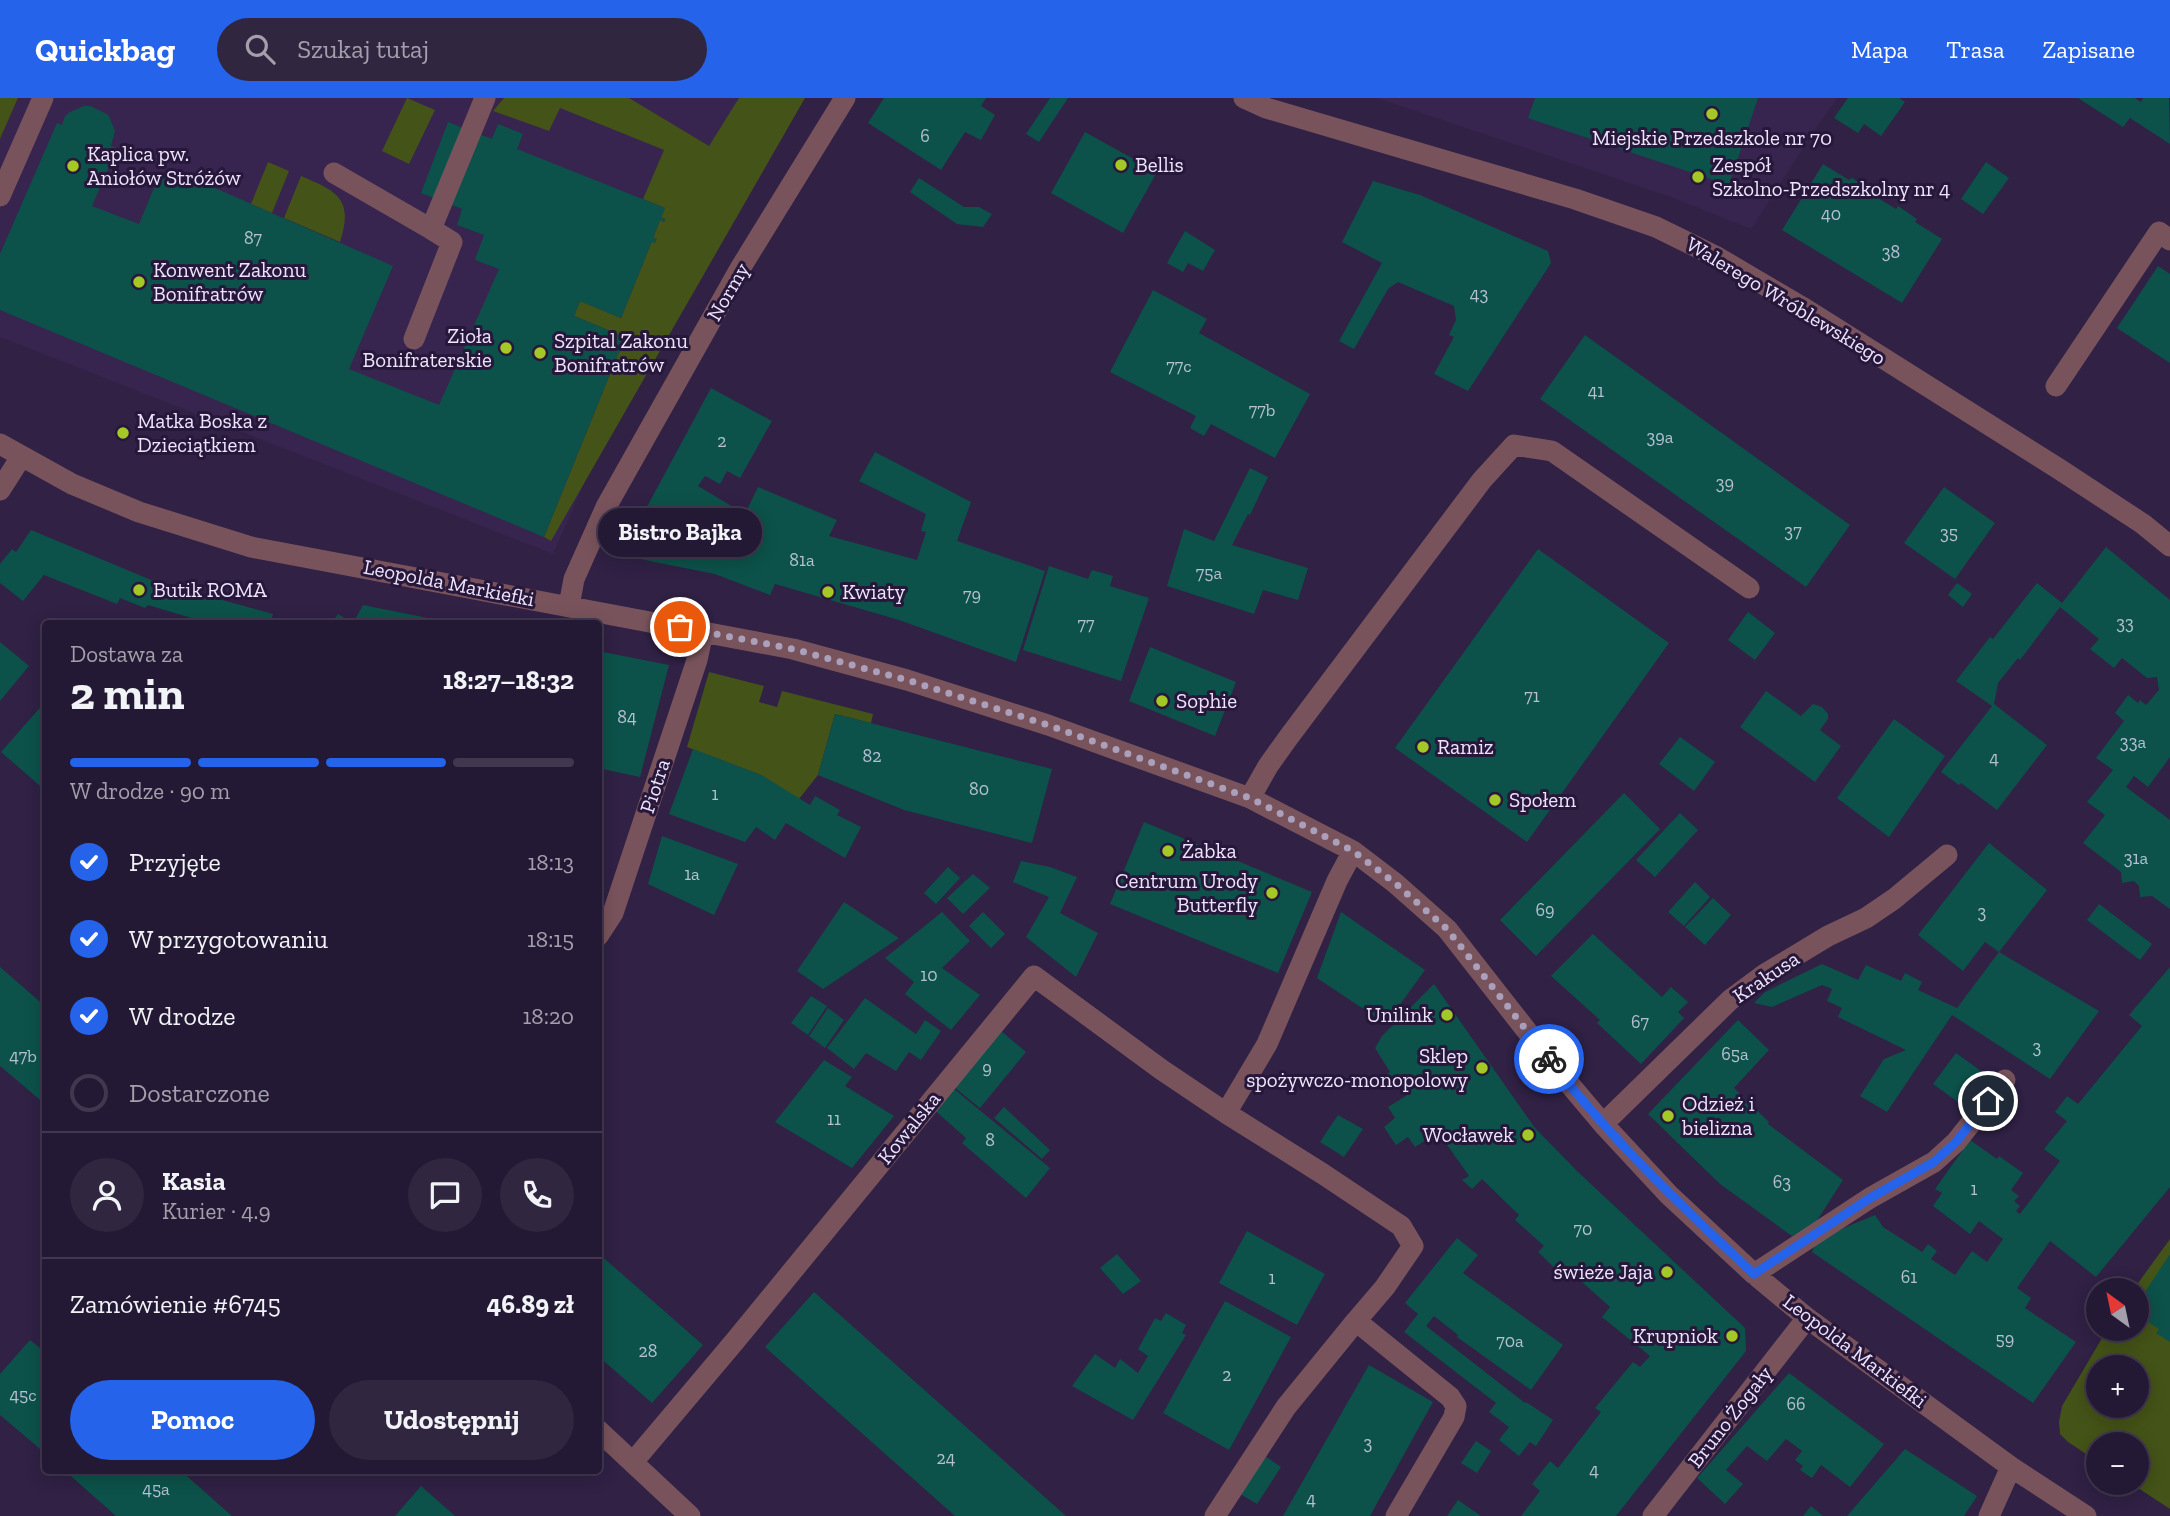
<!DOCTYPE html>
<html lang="pl">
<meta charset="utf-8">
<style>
body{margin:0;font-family:"Zilla Slab",serif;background:#302640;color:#f1f3f6;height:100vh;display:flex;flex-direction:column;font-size:26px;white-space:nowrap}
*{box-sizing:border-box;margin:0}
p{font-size:23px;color:#a3a0ac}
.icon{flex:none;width:38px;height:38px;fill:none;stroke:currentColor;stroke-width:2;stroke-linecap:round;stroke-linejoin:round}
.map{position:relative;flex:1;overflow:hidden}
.drawer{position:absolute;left:42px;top:522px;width:560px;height:854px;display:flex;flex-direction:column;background:#241934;border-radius:7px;box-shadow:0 4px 18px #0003,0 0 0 2px #41384f}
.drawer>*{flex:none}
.needle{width:46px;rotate:327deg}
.tools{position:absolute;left:2086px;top:1180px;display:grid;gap:14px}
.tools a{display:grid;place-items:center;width:63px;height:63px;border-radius:50%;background:#241934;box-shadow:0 4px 18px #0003,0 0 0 2px #41384f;font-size:35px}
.pin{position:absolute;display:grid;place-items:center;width:60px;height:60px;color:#fff;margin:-30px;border:4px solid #fff;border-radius:50%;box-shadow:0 2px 7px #0007}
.courier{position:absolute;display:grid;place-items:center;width:70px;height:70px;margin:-35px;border:5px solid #2563eb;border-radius:50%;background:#fff;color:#222;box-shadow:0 2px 9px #0007}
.bubble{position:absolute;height:49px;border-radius:24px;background:#241934;box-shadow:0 4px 18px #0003,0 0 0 2px #41384f;font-size:23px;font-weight:800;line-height:49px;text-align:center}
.headline em{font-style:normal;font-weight:800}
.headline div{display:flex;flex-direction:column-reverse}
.headline{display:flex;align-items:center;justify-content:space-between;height:119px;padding:0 28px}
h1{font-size:46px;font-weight:800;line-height:52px}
.bar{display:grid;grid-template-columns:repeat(4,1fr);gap:10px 7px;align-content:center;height:84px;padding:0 28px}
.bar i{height:9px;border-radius:5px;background:#41384f}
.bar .current{background:#2563eb}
.bar p{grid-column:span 4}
.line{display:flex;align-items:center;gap:18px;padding:0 28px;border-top:2px solid #41384f}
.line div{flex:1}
.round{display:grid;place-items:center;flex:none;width:74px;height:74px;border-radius:37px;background:#302640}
ol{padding:0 28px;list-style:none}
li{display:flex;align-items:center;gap:21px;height:77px}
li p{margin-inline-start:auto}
li .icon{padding:7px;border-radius:50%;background:#2563eb;color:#fff;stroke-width:4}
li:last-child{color:#a3a0ac}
li i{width:38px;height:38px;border:4px solid #41384f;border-radius:50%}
.button{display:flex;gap:14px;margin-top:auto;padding:14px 28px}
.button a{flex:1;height:80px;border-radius:42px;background:#2563eb;color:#fff;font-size:28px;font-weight:800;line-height:80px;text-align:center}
.button a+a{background:#302640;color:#f1f3f6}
header{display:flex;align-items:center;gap:42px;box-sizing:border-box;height:98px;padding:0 35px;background:#2563eb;color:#fff}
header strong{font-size:33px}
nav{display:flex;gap:38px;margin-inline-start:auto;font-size:24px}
.search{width:490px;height:63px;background:#302640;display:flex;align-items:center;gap:18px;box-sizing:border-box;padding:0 24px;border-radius:38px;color:#a3a0ac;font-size:26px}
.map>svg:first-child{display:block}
.built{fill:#37244f}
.green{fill:#445317;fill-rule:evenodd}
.building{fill:#0c524a}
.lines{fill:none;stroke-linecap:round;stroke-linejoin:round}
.minor{stroke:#79535c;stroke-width:21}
.done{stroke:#aba0bc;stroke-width:7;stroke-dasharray:0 12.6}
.route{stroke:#2563eb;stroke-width:9}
.poi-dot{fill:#a4c825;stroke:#27173a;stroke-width:2.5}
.labels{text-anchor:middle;stroke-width:6;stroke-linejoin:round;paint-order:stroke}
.number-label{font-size:18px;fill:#b5c0d0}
.poi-label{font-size:21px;fill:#ede4fc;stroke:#27173a;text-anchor:start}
.street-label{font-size:21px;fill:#ede4fc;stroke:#27173a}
</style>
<header>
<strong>Quickbag</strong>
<div class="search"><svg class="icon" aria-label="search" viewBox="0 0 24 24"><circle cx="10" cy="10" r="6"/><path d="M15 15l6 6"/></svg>Szukaj tutaj</div>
<nav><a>Mapa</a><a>Trasa</a><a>Zapisane</a></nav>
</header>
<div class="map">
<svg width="2170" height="1418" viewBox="0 0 2170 1418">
<rect width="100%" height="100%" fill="#302145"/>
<path class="built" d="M18 0H785L664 206 553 456 0 239V41Z
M1377 0H1838L1818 27 1751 131 1671 99Z"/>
<path class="green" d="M0 0H18L0 41Z
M407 0 435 12 409 66 382 53Z
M504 0H629L709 48 739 0H805L551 443 544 439 625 239 574 218 580 203 621 220 652 143 655 145 656 141 653 140 660 122 664 124 665 121 661 119 665 110 643 101 664 52 560 10 549 33 493 13Z
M268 64 289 73 272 115 251 106Z
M301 78C337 93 354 101 340 144L284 120Z
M709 574 764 588 759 604 777 609 782 593 873 616 871 625 835 616 818 677 799 701 761 677 687 649Z
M2170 1141V1411L2129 1384H2137V1346H2098V1364L2068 1344 2060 1336 2059 1324 2062 1308 2108 1230H2137V1192H2133ZM2098 1269H2137V1307H2098Z"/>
<path class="building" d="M884 0H986L981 8 995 17 981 42 965 34 941 72 868 25Z
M1050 0H1068L1039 44 1026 36Z
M1535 0H1758L1729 87 1528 20Z
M1848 0H1899L1905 4 1881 38 1864 26 1858 35 1834 20Z
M2078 0H2135L2141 4 2143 0H2169L2170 46 2130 20 2123 29Z
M84 8H90L105 15 109 18 115 33 111 48 117 50 92 108 139 126 159 78 187 91 192 80 393 168 349 271 439 307 499 171 475 162 484 137 457 127 462 111 421 95 448 24 492 41 498 26 523 36 517 51 665 110 661 119 665 121 664 124 660 122 653 140 657 141 655 145 652 143 621 220 580 203 574 218 625 239 544 439 0 212V156L57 25 62 27 65 18 70 14Z
M1085 34 1157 74 1123 135 1051 95Z
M1986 64 2009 80 1983 116 1961 101Z
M1823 66 1849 82 1852 80 1870 92 1868 94 1896 111 1898 108 1917 121 1915 124 1942 141 1902 205 1782 132Z
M919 80 964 109H979L992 116 983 129 957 126 910 94Z
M1373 83 1420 97 1548 153 1551 165 1468 293 1434 276 1454 239 1449 237 1456 222 1454 208 1398 184 1388 191 1354 251 1339 243 1382 165 1342 144Z
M1185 133 1215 152 1203 173 1188 165 1183 174 1167 165Z
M2158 168 2170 176V265L2117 230Z
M1153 192 1207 221 1199 235 1310 296 1275 360 1211 326 1204 338 1190 330 1196 318 1110 274Z
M1585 237 1850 427 1806 489 1540 301Z
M711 290 772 323 740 380 727 373 720 386 705 378 698 388 745 416 758 389 837 422 829 438 917 462 926 434 921 433 926 416 859 383 875 354 971 404 957 443 1045 473 1016 564 899 522 775 486 770 497 715 476 635 460 628 444Z
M1250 370 1268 379 1250 417 1248 416 1232 447 1308 470 1298 502 1263 492 1254 516 1167 488 1184 431 1214 443Z
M1944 389 1995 425 1955 481 1904 445Z
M31 432 156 484 273 516 270 525H208L148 507 145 510 120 500 117 506 44 477 23 503 0 485V466L12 451 16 454Z
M2106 449 2170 502V659L2148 689 2134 678 2126 689 2170 722V811L2152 798 2140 799 2139 788 2134 783 2122 785 2121 774 2083 745 2105 717 2087 704 2113 672 2096 660 2124 623 2115 615 2128 597 2138 605 2140 602 2146 607 2159 592 2157 579 2147 580 2122 560 2114 570 2090 551 2099 541 2060 509 2020 562 2018 560 1998 585 1994 606 2047 647 1997 712 1961 685 1959 687 1941 674 1992 608 1956 583 1990 539 1993 541 2037 485 2062 505Z
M1538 451 1669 545 1527 744 1395 650Z
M1049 468 1088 481 1092 472 1113 478 1110 488 1149 500 1121 583 1023 552Z
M1957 485 1972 496 1963 509 1948 497Z
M363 507 448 524V525H332L338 516 353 525Z
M1748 514 1775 535 1755 562 1728 542Z
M0 544 29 568 0 603Z
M1150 549 1236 584 1215 638 1129 603Z
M598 553 669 567 640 679 598 670Z
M1766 593 1801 618 1813 606 1822 609 1828 616V621L1820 632 1841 648 1815 684 1740 629Z
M46 603V693L1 654Z
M835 616 1052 671 1032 745 904 712 818 677Z
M1894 621 1945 658 1889 739 1837 700Z
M1680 639 1715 664 1694 693 1659 666Z
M693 651 761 677 810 707 815 698 840 712 837 717 861 729 845 760 786 725 775 742 756 729 745 744 669 716Z
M1624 695 1660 731 1536 858 1500 822Z
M1680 715 1698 732 1655 779 1636 762Z
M1144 724 1312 794 1278 875 1110 806Z
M662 738 738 766 714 817 648 786Z
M1989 745 2047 792 1999 854 1985 844 1963 873 1918 837Z
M1021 763 1050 769 1077 779 1060 815 1098 835 1076 879 1026 839 1049 799 1013 784Z
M948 769 960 780 936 806 924 795Z
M973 776 990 790 963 816 947 800Z
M1695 784 1710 799 1684 828 1668 814Z
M1713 800 1731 817 1705 847 1685 829Z
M844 804 899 840 823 891 797 873Z
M2099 806 2152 846 2140 862 2087 822Z
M942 814 970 843 942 870 980 897 951 932 905 896 914 884 885 860Z
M983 814 1005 836 991 850 969 828Z
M1341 814 1425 872 1386 926 1317 880Z
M1593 836 1662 899 1671 889 1688 904 1678 914 1684 920 1641 966 1597 925 1600 922 1551 878Z
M1999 854 2099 913 2050 981 1952 917 1887 1014 1860 998 1884 961 1906 952 1838 919 1842 910 1827 903 1832 891 1822 887 1772 909 1754 905 1765 894 1822 866 1858 882 1866 867 1901 883 1905 875 1922 884 1918 892 1957 910Z
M0 869 46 909V1007L0 968Z
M2170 869V1089L2096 1179 2050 1143 2017 1190 2031 1200 2025 1210 2076 1244 2033 1305 1812 1154 1815 1146 1839 1132 1875 1117 1883 1129 1922 1154 1928 1146 1937 1153 1931 1161 1955 1177 1972 1153 1987 1164 2003 1141 1979 1123 1970 1136 1933 1108 1942 1095 1935 1091 1970 1042 1997 1061 1999 1058 2023 1075 2011 1092 2019 1098 2014 1103 2020 1108 2016 1113 2020 1116 2060 1063 2044 1051 2067 1023 2055 1014 2067 998 2078 1006 2142 928 2129 917Z
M1434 886 1535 1030 1578 1074 1745 1230 1746 1253 1616 1418H1521L1540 1393 1532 1386 1550 1363 1558 1370 1601 1314 1595 1310 1633 1264 1640 1269 1650 1258 1602 1219 1610 1209 1573 1176 1567 1182 1538 1154 1544 1148 1515 1122 1519 1117 1482 1081 1472 1091 1462 1082 1469 1078 1438 1034 1415 1049 1408 1039 1396 1047 1384 1029 1395 1020 1388 1009 1409 996 1400 982 1389 989 1383 979 1390 974 1375 950 1382 938Z
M811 898 827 908 808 937 791 925Z
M865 900 916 936 925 922 941 933 921 962 909 954 896 973 866 955 854 971 827 950Z
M828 910 844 922 825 950 809 938Z
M1738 922 1769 952 1734 990 1769 1024 1768 1026 1843 1082 1816 1124 1792 1138 1720 1086 1648 1016Z
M994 927 1026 954 980 1010 949 985Z
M1956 955 1985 976 1962 1007 1933 986Z
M824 962 852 979 845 988 894 1018 852 1070 775 1024Z
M948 986 1050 1070 1026 1100 962 1045 966 1040 930 1008Z
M1004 1009 1050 1052 1042 1061 994 1020Z
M1338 1017 1363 1031 1344 1059 1320 1044Z
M1247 1133 1325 1176 1297 1227 1219 1185Z
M1457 1140 1478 1157 1463 1175 1563 1247 1531 1292 1457 1239 1458 1237 1434 1218 1426 1228 1525 1305 1526 1304 1553 1322 1536 1348 1530 1344 1519 1358 1499 1342 1509 1329 1489 1314 1496 1305 1404 1234 1418 1216 1405 1205Z
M598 1155 703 1247 652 1305 598 1258Z
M1117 1156 1141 1183 1123 1196 1100 1170Z
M2170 1156V1244L2156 1235 2159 1231 2137 1217V1206Z
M814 1194 1001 1360 1066 1418H955L765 1249Z
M1225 1203 1291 1239 1229 1352 1163 1315Z
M1166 1215 1186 1227 1182 1235 1186 1237 1133 1322 1072 1288 1095 1256 1115 1270 1120 1261 1138 1275 1148 1258 1138 1251 1155 1220 1161 1223Z
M30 1242 46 1255V1356L0 1317V1276Z
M1369 1267 1433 1304 1370 1418H1283Z
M1789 1275 1884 1346 1850 1389 1821 1367 1812 1380 1800 1372 1803 1368 1795 1362 1802 1353 1786 1341 1767 1363 1747 1348 1726 1372 1743 1386 1725 1406 1697 1380Z
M1476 1343 1491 1353 1477 1375 1461 1365Z
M1905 1351 1977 1398 1964 1418H1847Z
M1265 1358 1281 1369 1257 1406 1240 1396Z
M64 1372H180L232 1418H116Z
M421 1388 455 1418H395Z
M1458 1402 1481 1418H1447Z
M1811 1408 1823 1418H1803Z"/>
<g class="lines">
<path class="minor" d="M1244 0 1266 10 1575 101 1656 129 1717 159 1802 209 2059 371 2143 426 2170 448
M334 75 431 131 485 0
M0 98 43 0
M414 241 452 144 431 131
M2056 288 2159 134 2170 142
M0 346 72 386 139 414 251 449 793 551 907 582 1048 627 1250 700 1353 753 1395 785 1447 831 1555 969 1603 1026 1669 1097 1754 1176 1807 1220 2011 1369 2086 1418
M0 392 21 359
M569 508 574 481 606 409 741 169 845 0
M1250 700 1268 668 1288 640 1482 382 1514 347 1552 353 1749 490
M598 838 613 815 697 562 703 534
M1226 1015 1323 1076 1401 1128 1413 1148 1385 1189 1356 1223 1450 1299 1456 1308 1454 1319 1396 1418
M1603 1026 1730 902 1765 876 1828 838 1866 820 1894 801 1947 757
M1754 1176 1870 1100 1934 1064 1956 1044 2005 982
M598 1332 690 1418
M633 1364 735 1243 1034 878 1162 972 1226 1015 1267 946 1337 783 1353 753
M1215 1418 1286 1309 1356 1223
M1653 1418 1807 1220
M1989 1418 2011 1369"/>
</g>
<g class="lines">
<path class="done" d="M680 529 793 551 907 582 1048 627 1250 700 1353 753 1395 785 1447 831 1549 961"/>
<path class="route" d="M1549 961C1610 1040 1681 1108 1754 1176L1870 1100 1934 1064 1956 1044 1988 1003"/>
</g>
<g class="poi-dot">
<circle cx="1712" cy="16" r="7"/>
<circle cx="1121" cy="67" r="7"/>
<circle cx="73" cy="68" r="7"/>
<circle cx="1698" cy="79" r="7"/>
<circle cx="139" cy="184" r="7"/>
<circle cx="506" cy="250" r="7"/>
<circle cx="540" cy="255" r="7"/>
<circle cx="123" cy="335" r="7"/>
<circle cx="139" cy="492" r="7"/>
<circle cx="828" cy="494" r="7"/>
<circle cx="1162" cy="603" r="7"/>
<circle cx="1423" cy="649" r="7"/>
<circle cx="1495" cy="702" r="7"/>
<circle cx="1168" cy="753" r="7"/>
<circle cx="1272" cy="795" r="7"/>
<circle cx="1447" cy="917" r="7"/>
<circle cx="1482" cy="970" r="7"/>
<circle cx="1668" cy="1018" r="7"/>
<circle cx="1528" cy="1037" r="7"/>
<circle cx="1667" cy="1174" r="7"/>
<circle cx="1732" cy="1238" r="7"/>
</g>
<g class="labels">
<g class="number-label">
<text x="925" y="44">6</text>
<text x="1831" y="122">40</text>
<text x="253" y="146">87</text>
<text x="1891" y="160">38</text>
<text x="1479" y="202">43</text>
<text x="1179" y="274">77c</text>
<text x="1596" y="299">41</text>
<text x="1262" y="318">77b</text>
<text x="1660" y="345">39a</text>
<text x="722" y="349">2</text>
<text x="1725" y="391">39</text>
<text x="1793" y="439">37</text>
<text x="1949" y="441">35</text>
<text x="802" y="468">81a</text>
<text x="1209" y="481">75a</text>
<text x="972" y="503">79</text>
<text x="2125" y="531">33</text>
<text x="1086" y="532">77</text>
<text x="1532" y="604">71</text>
<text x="627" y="625">84</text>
<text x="2133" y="650">33a</text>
<text x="872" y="664">82</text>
<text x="1994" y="666">4</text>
<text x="979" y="697">80</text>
<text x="715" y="702">1</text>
<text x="2136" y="766">31a</text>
<text x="692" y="782">1a</text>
<text x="1545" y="818">69</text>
<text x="1982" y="820">3</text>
<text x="929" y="883">10</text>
<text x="1640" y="930">67</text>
<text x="2037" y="955">3</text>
<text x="1735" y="962">65a</text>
<text x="23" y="964">47b</text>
<text x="987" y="976">9</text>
<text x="834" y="1027">11</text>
<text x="990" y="1048">8</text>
<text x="1782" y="1090">63</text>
<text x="1974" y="1097">1</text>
<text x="1583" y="1137">70</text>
<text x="1909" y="1185">61</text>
<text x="1272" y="1186">1</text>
<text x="2005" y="1247">59</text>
<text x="1510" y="1249">70a</text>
<text x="648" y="1259">28</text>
<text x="1227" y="1283">2</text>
<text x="23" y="1303">45c</text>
<text x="1796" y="1312">66</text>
<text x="1368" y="1351">3</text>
<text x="946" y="1366">24</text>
<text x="1594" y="1378">4</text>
<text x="156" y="1397">45a</text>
<text x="1311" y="1407">4</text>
</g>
<g class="poi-label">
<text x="1712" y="47" text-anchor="middle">Miejskie Przedszkole nr 70</text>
<text x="87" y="63">Kaplica pw.<tspan x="87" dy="24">Aniołów Stróżów</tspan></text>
<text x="1135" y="74">Bellis</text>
<text x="1712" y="74">Zespół<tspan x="1712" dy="24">Szkolno-Przedszkolny nr 4</tspan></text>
<text x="153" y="179">Konwent Zakonu<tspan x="153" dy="24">Bonifratrów</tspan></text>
<text x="492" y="245" text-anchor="end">Zioła<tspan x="492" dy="24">Bonifraterskie</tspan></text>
<text x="554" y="250">Szpital Zakonu<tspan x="554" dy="24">Bonifratrów</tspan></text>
<text x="137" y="330">Matka Boska z<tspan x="137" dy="24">Dzieciątkiem</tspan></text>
<text x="153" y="499">Butik ROMA</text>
<text x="842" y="501">Kwiaty</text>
<text x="1176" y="610">Sophie</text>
<text x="1437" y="656">Ramiz</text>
<text x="1509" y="709">Społem</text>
<text x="1182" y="760">Żabka</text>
<text x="1258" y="790" text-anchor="end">Centrum Urody<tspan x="1258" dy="24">Butterfly</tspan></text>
<text x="1433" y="924" text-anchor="end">Unilink</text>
<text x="1468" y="965" text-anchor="end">Sklep<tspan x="1468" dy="24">spożywczo-monopolowy</tspan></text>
<text x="1682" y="1013">Odzież i<tspan x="1682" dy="24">bielizna</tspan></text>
<text x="1514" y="1044" text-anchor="end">Wocławek</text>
<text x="1653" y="1181" text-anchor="end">świeże Jaja</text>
<text x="1718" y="1245" text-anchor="end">Krupniok</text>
</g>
<g class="street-label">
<text transform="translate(728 194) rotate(-60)" y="7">Normy</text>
<text transform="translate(1786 203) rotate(31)" y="7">Walerego Wróblewskiego</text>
<text transform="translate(449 485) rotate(11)" y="7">Leopolda Markiefki</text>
<text transform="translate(655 688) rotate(-72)" y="7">Piotra</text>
<text transform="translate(1766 879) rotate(-34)" y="7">Krakusa</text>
<text transform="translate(909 1030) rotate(-51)" y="7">Kowalska</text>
<text transform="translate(1855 1253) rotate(37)" y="7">Leopolda Markiefki</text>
<text transform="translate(1730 1319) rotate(-52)" y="7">Bruno Żogały</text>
</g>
</g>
</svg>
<div class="tools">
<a><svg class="needle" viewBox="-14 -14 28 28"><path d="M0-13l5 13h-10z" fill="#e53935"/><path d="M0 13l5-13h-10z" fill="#a3a0ac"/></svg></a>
<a>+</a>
<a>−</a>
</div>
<div class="pin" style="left:680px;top:529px;background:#ea580c"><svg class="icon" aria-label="bag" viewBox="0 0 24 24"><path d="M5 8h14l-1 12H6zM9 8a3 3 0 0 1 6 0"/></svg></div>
<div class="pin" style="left:1988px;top:1003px;background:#1f2937"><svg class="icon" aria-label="home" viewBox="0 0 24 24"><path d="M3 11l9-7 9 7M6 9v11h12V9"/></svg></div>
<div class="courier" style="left:1549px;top:961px"><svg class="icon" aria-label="bike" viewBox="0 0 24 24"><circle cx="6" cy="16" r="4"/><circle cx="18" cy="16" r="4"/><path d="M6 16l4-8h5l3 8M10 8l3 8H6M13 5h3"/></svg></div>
<div class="bubble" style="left:598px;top:410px;width:164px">Bistro Bajka</div>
<section class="drawer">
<div class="headline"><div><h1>2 min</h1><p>Dostawa za</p></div><em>18:27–18:32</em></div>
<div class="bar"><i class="current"></i><i class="current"></i><i class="current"></i><i></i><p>W drodze · 90 m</p></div>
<ol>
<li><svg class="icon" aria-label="check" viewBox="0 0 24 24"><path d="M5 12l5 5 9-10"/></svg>Przyjęte<p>18:13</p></li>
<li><svg class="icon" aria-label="check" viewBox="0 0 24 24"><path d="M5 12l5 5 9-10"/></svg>W przygotowaniu<p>18:15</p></li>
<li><svg class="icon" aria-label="check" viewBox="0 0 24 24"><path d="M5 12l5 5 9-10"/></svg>W drodze<p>18:20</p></li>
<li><i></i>Dostarczone</li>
</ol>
<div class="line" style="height:126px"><a class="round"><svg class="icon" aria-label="person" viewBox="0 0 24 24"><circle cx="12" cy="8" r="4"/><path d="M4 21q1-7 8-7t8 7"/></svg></a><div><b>Kasia</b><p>Kurier · 4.9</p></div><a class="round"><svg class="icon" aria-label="chat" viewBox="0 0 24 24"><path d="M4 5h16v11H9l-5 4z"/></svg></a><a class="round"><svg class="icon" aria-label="phone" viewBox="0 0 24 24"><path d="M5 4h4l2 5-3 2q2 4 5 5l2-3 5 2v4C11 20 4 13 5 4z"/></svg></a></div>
<div class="line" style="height:91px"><div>Zamówienie #6745</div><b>46.89 zł</b></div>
<div class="button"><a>Pomoc</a><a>Udostępnij</a></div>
</section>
</div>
